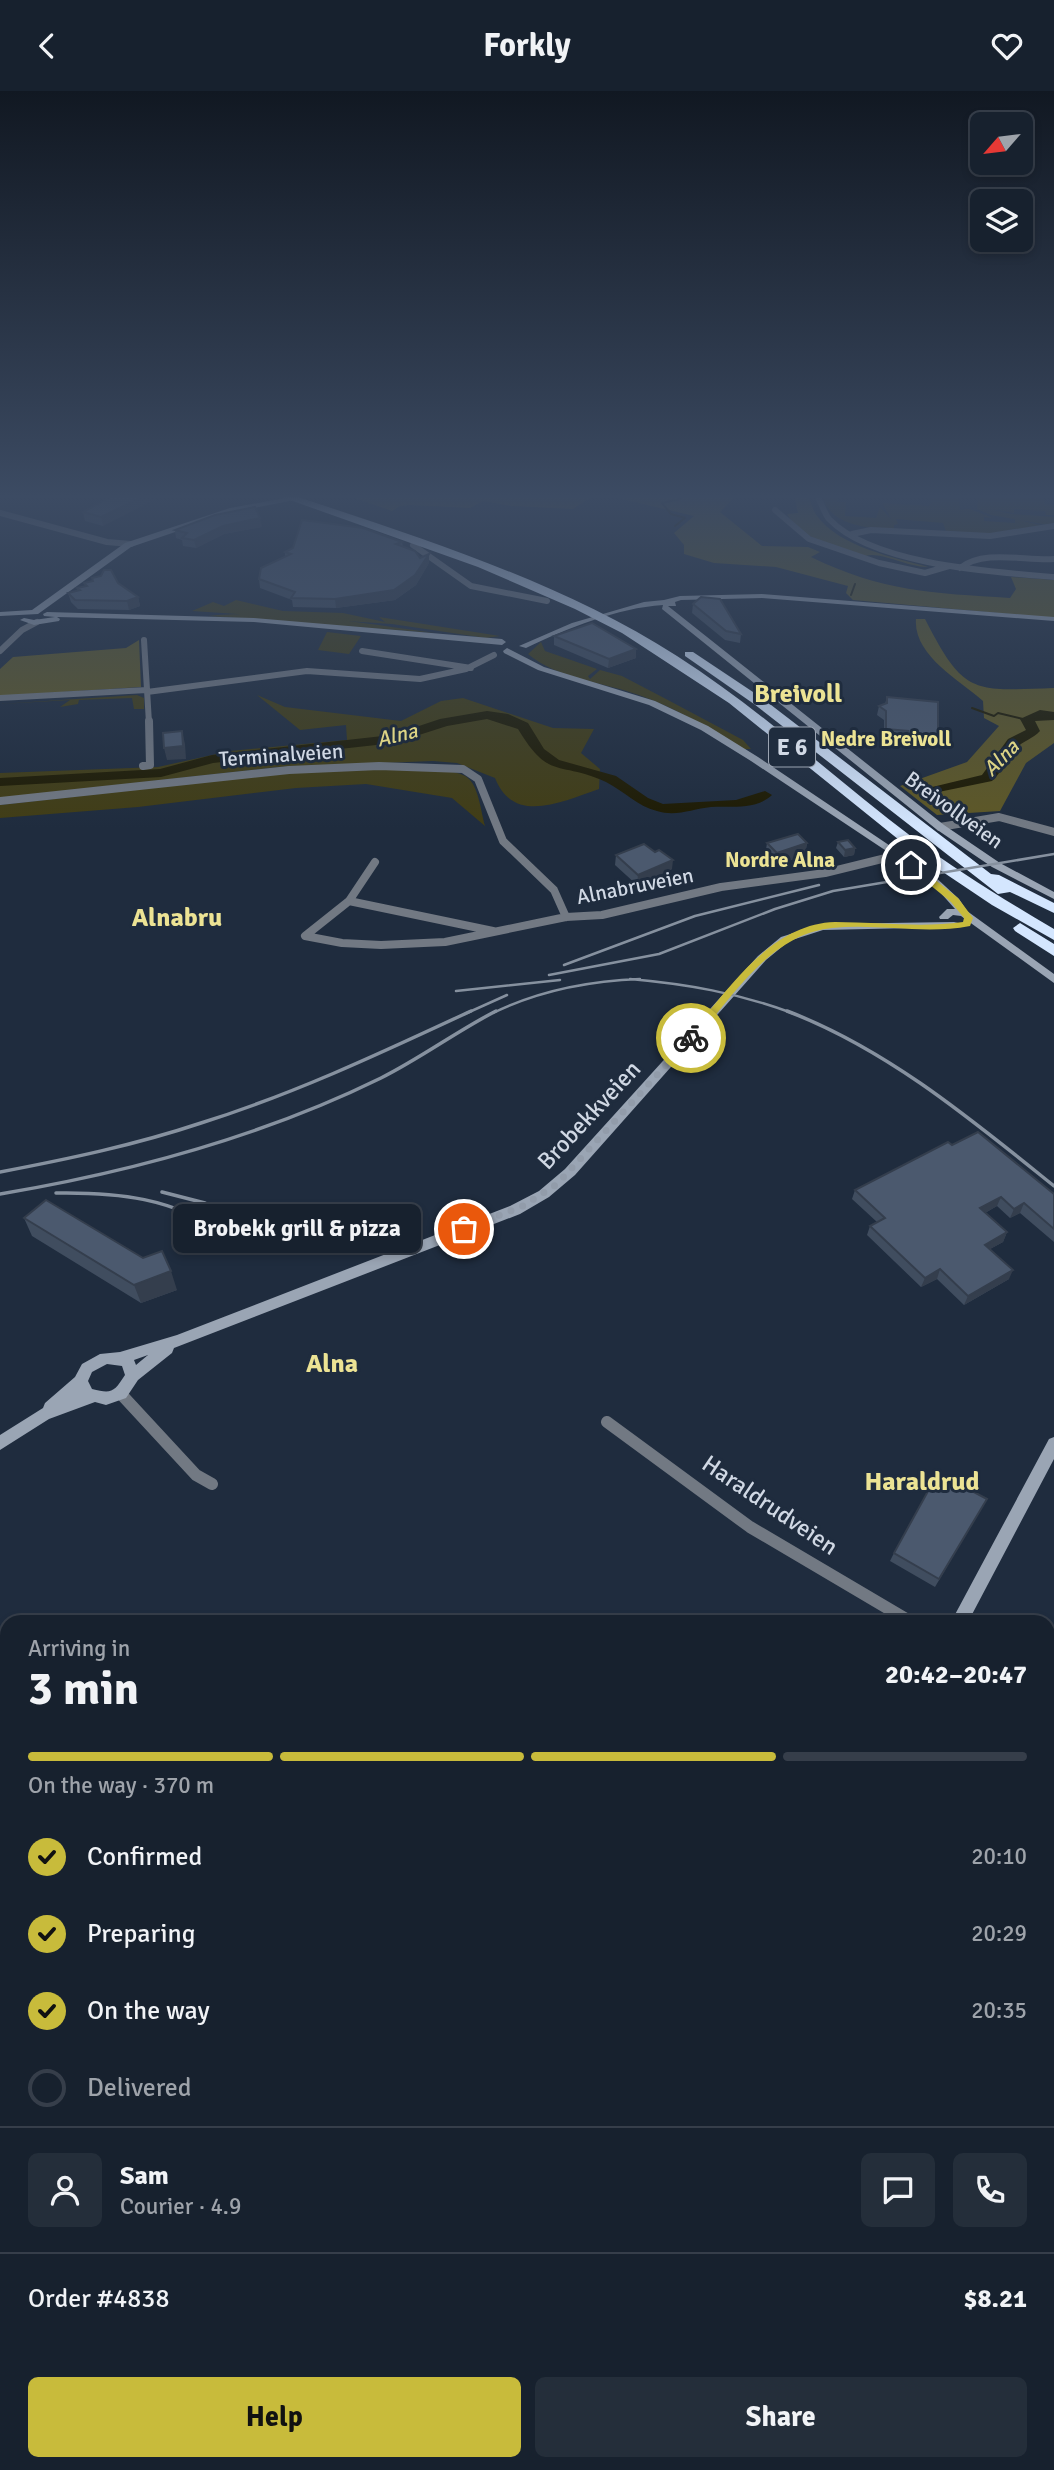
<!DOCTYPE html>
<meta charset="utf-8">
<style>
body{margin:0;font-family:Signika,sans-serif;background:#242e3a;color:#f1f3f6;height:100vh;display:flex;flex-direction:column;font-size:26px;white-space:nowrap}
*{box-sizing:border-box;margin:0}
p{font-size:23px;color:#9ea3aa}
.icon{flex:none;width:38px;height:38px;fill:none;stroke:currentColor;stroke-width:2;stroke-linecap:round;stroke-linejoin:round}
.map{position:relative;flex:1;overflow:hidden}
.details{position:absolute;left:0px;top:1524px;width:1055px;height:856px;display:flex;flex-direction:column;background:#17212e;border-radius:21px 21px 0 0;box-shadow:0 4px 10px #0003,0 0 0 2px #363e4a}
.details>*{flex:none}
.needle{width:46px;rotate:242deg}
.fabs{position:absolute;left:970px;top:21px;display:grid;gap:14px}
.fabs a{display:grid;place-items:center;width:63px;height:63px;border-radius:10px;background:#17212e;box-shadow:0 4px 10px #0003,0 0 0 2px #363e4a;font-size:35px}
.pin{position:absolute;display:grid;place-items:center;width:60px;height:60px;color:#fff;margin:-30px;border:4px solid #fff;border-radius:50%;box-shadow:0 2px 7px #0007}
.courier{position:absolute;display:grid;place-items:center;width:70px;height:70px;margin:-35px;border:5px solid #c8bb3b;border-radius:50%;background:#fff;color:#222;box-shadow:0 2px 9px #0007}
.bubble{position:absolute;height:49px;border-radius:10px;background:#17212e;box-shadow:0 4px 10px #0003,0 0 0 2px #363e4a;font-size:23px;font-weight:700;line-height:49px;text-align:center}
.headline em{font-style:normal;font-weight:700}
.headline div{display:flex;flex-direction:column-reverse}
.headline{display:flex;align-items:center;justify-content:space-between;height:119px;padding:0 28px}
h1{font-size:46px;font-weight:700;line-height:52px}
.bar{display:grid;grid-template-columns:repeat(4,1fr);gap:10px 7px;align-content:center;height:84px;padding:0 28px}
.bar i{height:9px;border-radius:5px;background:#363e4a}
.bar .current{background:#c8bb3b}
.bar p{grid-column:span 4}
.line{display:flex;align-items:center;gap:18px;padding:0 28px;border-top:2px solid #363e4a}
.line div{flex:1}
.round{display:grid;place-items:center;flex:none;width:74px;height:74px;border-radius:10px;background:#242e3a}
ol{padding:0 28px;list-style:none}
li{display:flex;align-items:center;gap:21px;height:77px}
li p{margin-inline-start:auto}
li .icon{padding:7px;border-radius:50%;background:#c8bb3b;color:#111;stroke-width:4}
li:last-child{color:#9ea3aa}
li i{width:38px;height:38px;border:4px solid #363e4a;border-radius:50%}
.action{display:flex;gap:14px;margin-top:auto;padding:14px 28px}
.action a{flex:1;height:80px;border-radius:10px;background:#c8bb3b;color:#111;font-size:28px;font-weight:700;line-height:80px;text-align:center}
.action a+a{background:#242e3a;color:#f1f3f6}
header{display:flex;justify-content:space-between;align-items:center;height:91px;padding:0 28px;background:#17212e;font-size:32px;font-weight:700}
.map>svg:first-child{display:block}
.green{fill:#413d15}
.forest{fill:#5e5826}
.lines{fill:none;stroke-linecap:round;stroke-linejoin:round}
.stream{stroke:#1e1b02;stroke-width:2}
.river{fill:#1e1b02;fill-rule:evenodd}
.street-far3{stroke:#727983;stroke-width:6}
.street-far2{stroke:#727983;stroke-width:8}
.street-far1{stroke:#727983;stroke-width:12}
.street{stroke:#727983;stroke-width:17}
.secondary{fill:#9aa5b4;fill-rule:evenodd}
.highway{fill:#d4e6fe;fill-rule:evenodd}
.rail-far1{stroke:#86919f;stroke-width:2.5}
.rail{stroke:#86919f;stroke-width:3.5}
.wall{fill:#404d5f}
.shaded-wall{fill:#343e4d}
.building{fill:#4b596e;stroke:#343e4d;stroke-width:2}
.route{fill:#c8bb3b}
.done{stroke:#929caa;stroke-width:7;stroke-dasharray:0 12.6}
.labels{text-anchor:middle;stroke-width:6;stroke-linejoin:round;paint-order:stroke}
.far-water-label{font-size:21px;font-style:italic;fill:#dcd385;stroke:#1f2c3e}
.far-neighbourhood-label{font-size:21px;font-weight:bold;fill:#ece394;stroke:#1f2c3e}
.far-street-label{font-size:21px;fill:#d0d8e4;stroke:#1f2c3e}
.shield{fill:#1f2c3e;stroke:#9ba4b2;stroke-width:2}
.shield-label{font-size:23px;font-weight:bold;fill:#d0d8e4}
.street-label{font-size:24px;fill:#d0d8e4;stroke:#1f2c3e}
.far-district-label{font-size:26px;font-weight:bold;fill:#ece394;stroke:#1f2c3e}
.neighbourhood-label{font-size:26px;font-weight:bold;fill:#ece394;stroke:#1f2c3e}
</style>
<header><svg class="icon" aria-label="back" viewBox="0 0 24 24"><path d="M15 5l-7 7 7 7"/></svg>Forkly<svg class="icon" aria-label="heart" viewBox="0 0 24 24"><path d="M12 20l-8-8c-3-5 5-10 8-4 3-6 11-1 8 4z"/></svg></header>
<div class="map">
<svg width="1054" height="2379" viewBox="0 0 1054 2379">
<rect width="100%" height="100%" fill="#1f2c3e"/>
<path class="green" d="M823 404H837V411H846L845 425 876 427 880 416 891 428 882 412 929 415 931 411 927 404H965L968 407H959L960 419 970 418 993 427 984 426V430L1015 432V428L1044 435 991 443 946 440 943 432 896 428 898 433 894 434V439C870 437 827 435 823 404Z
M973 404H1042L1045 413 1054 414V424H1046L1045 420 1014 418V422L990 418 1011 423 1054 426V432L1048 434 991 424 977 418 978 409Z
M236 509 283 520 343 522 385 531 379 526 500 545 486 547 392 533 192 520 213 511 224 515Z
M208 525C277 518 365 532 435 542Z
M327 541 361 545 349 563 318 559Z
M541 551 545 560 597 578 588 585 590 588 600 579 622 585 666 608 743 649 751 658H744C710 638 676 617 639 604 603 591 558 588 528 563Z
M137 604 144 607V618H134L132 607 79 609 78 613 60 616 70 609 0 613Z
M257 604 285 616 401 630 441 610 463 607 553 637 594 638 581 662 600 678 599 698C563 710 514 735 495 687L457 672 433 670 278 676 0 707V682L158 676 230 660 347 649 346 634 300 639Z
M361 679C383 679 455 673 469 688 479 698 481 721 485 735L452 707 366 693 296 697 138 716 0 727V714L287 682Z"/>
<path class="forest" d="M358 404H594L573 418 512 415 483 410 470 417 410 414 400 415 392 420 357 408Z
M605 404H737L720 421 762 455 808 456 820 461 811 466C883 501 932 502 1010 507L1016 498 1011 486 1054 489V527L853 509 846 502 848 495 776 476 714 472 684 463V454L674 442 694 425Z
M794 404H808C811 411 813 420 817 425 840 456 893 466 928 476 910 477 879 460 866 465 838 456 802 450 787 423L798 422Z
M916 528H925C964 604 972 600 1054 597V652L1026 672 1000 720 937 724 900 695 967 671 999 635 984 627 983 610C959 589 913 564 916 528Z
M139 549 141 596 0 605V578L13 566 126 557Z"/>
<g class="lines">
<path class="stream" d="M675 435 685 427 671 423 662 412 680 408 679 404
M851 504 855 493
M972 617 994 625 998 622 1027 629"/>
<path class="river" d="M1040 619 1054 621V629L1035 630 1040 640C1033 648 1022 650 1017 657 1007 667 1003 680 992 690L924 704V698L982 684 1008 648 1026 639 1020 628Z
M487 620 508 623 528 632 544 658 559 669 616 685 648 707 663 713 736 709 765 700 772 704C756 719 731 715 711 716 692 718 676 726 657 720 637 715 624 700 606 691 559 669 550 691 518 638L487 628 447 635 394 652 213 672 161 686 0 695V687L160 678 212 664 392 644 440 628Z"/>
<path class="street-far3" d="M817 404C821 411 824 422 829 428 873 474 993 481 1054 486
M775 419 809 448 879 472 925 482 949 475
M0 422 107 451 131 453
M852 443 871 439 990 445 1054 435
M413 454 471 495 547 510
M960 477C984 458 1025 470 1054 468
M144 549 149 632
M0 560 22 539 37 531
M362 560 471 577
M147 601 307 580 420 588 466 578 494 564
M0 607 147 599"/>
<path class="street-far2" d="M143 675 150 674 149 630
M0 710 289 679 379 675 463 678 478 688 503 750 554 799 566 826
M940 736 999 726 1054 741
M375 771 349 810 305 845 342 852 381 854 445 851 566 826 602 824 721 796 825 782 898 764
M349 810 493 840"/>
<path class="street-far1" d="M121 1303 196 1384 212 1393
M607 1331 750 1436 911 1531
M1048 1660 1054 1662"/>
<path class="street" d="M114 2379 118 2373"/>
<path class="secondary" d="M302 404H319L234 421 131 456 38 523 0 525V521L32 519 125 452 230 417Z
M762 503 1054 526V530L762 507 681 509 675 511 676 515H668L944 734 1000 772 1054 801V808L992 776 936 738 662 518 663 514C617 517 568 537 526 557L519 555 572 532 644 511 664 509 680 505Z
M47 521 254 527 502 548 506 551 502 554 254 531 57 526 60 528 59 530 34 534 20 529 24 527 34 529 55 526 44 525 43 523Z
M507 557 544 576 655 610 708 635 758 666 932 783 959 808 967 820 1054 883V892L961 825 953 824 948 828H940L939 826 947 818H955L939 800 909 775 751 670 701 639 649 614 538 579 504 562 503 560Z
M954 831 958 832V836L823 839 789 850 766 869 575 1084 549 1106 520 1123 174 1257 172 1262 138 1289 126 1307 106 1314 95 1311 49 1328 0 1359V1344L43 1317 45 1312 75 1286 82 1273 100 1263 120 1261 177 1244 510 1115 539 1100 565 1078 758 865 781 846 822 833ZM148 1264 136 1274 134 1269ZM107 1273 122 1275 125 1284C114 1301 112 1303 92 1298L88 1290 92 1281Z
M1054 1346V1368L968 1531H951L1049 1348Z
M0 1554 7 1557V1574L0 1571Z"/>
<path class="highway" d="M276 404H292C424 448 559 490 677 565 760 618 833 686 912 746 957 780 1005 809 1054 838V849L992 814 919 765 729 612 622 542 575 518 478 476Z
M685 561H693L762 607 991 783 999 784 1054 812V822L1010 801 998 803 754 613 685 565Z
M1020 832 1054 853V865L1015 840 1013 837Z
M0 2004 7 2007V2039L0 2036Z
M0 2037 7 2040V2071L0 2068Z
M468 2373H507L510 2379H471Z
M525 2373H564L567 2379H528Z
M676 2373H710L711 2375 709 2379H673Z"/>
<path class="rail-far1" d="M564 874 695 825 819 794
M549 884 659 863 775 818 833 800 1054 763
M630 888C687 893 738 902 792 922
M456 900 560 889
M467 922 507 904
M493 922C540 899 588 890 640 888"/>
<path class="rail" d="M787 920C887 958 972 1029 1054 1095
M0 1081C68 1068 135 1054 201 1032 294 1003 383 961 471 920
M162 1101 205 1112 252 1133
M56 1102C118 1101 173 1107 225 1143
M0 1103C131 1081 261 1046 381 987 421 967 457 940 496 920"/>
</g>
<path class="wall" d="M114 404 103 435 85 430 83 421Z
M262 436 224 443 196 457 183 455 182 449 176 447 175 439Z
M402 451 403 455 429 472 416 494 395 509 336 517 293 516 292 509 260 497 259 488 285 465V461Z
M84 492H118L138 506 140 515 129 519 78 518 71 511 68 502 78 500 77 497 85 495Z
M693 513 741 543 740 552 725 549 692 522Z
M554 545 636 558V567L608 577 554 554Z
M887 606 938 643 936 652H905V649L884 647V629L877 624 879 615 885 613Z
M838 751 855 757 854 764 844 766 836 757Z
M767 752H807L805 764 775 775 765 765Z
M655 761 672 778 637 794 615 774 616 764Z
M952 1054 1054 1103V1151L1020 1122 1010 1127 997 1115 985 1122 1007 1141 1003 1151 990 1158 1009 1188 964 1214 937 1188 921 1196 867 1144 870 1135 877 1131 852 1108 855 1099Z
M24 1127 177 1199 141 1212 32 1145Z
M987 1408 935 1496 890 1470 894 1462Z
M1054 1561V1624L1048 1623V1573Z
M1048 1761 1054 1763V1894L1048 1892Z"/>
<path class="shaded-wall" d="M146 404H164L103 435 101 426Z
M260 427 262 436 224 443 196 457 194 449 223 435Z
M429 463V472L416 494 395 509 336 517 335 508Z
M138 506 140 515 129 519 127 510Z
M636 558V567L608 577 609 568Z
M182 640 185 653 186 668 167 669 164 657Z
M807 752 805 764 775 775 777 762Z
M855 757 854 764 844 766 845 759Z
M673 769 672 778 637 794 638 784Z
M1001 1106 997 1115 976 1127 980 1117Z
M1024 1112 1020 1122 1010 1127 1014 1118Z
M1007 1141 1003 1151 981 1163 985 1154Z
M940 1178 937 1188 921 1196 925 1187Z
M1013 1179 1009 1188 964 1214 968 1205Z
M171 1180 177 1199 141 1212 134 1194Z"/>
<path class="building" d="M114 404H146L101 426 83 421Z
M255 416 260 427 223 435 194 449 182 447 187 442 175 439 215 424Z
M302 429 363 437 402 451 396 453 415 460 420 467 429 463 415 484 394 499 335 508 291 507 295 501 259 488 261 477 291 463 285 461 293 457Z
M104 479H111L118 492 138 506 127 510 75 509 68 502 80 499 77 497 87 495 84 492 93 490 92 487 101 485Z
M701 506 720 508 741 543 726 540 693 513Z
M592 532 636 558 609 568 554 545Z
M887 606 938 611V643H907L908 640 886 638V620L879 615 887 612Z
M182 640 183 655 164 657 163 642Z
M798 743 807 752 777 762 767 752Z
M848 749 855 757 845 759 838 751Z
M644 753 655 761 659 759 673 769 638 784 616 764Z
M978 1041 1054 1103V1138L1024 1112 1014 1118 1001 1106 980 1117 1007 1141 985 1154 1013 1179 968 1205 940 1178 925 1187 870 1135 885 1127 855 1099 948 1051 952 1054Z
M46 1109 143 1167 162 1160 171 1180 134 1194 24 1127Z
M938 1382 987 1408 939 1488 894 1462Z
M1054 1566V1616L1048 1614V1578Z
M1048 1700 1050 1701 1048 1725Z
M1048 1761 1054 1763V1887L1048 1885Z"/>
<linearGradient id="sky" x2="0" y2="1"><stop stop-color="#111822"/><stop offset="0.55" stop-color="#3c4b63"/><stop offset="1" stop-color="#3c4b63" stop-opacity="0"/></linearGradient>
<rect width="1054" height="737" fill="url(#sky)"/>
<path class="route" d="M908 772H914L958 807 973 827 970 835C924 844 878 832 832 837 770 843 732 907 695 949H688V945C728 900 769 833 835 831 878 831 921 837 963 831L964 827 951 811 908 776Z"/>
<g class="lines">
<path class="done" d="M464 1138 523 1115 557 1093 691 947"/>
</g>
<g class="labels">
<g class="far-water-label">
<text transform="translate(397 644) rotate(-14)" y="7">Alna</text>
<text transform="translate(1001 667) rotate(-46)" y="7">Alna</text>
</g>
<g class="far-neighbourhood-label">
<text x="886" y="655">Nedre Breivoll</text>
<text x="780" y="776">Nordre Alna</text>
</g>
<g class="far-street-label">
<text transform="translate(281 664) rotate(-4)" y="7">Terminalveien</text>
<text transform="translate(954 719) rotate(36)" y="7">Breivollveien</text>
<text transform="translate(635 795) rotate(-11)" y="7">Alnabruveien</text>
</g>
<rect class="shield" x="769" y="636.5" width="46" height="39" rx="5"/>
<g class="shield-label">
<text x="792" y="664">E 6</text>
</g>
<g class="street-label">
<text transform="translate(589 1024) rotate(-47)" y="8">Brobekkveien</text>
<text transform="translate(770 1414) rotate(34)" y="8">Haraldrudveien</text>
</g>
<g class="far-district-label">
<text x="798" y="611">Breivoll</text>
<text x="177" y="835">Alnabru</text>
</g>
<g class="neighbourhood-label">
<text x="332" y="1281">Alna</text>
<text x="922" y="1399">Haraldrud</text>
</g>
</g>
</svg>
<div class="fabs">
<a><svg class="needle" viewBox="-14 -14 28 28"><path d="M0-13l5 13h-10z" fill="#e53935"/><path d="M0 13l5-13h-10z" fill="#9ea3aa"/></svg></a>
<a><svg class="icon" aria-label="layers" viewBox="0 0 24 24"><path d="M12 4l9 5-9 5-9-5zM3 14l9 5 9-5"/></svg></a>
</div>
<div class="pin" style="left:464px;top:1138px;background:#ea580c"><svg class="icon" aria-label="bag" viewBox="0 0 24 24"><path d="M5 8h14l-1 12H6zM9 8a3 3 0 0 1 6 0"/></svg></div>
<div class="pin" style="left:911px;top:774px;background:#1f2937"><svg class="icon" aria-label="home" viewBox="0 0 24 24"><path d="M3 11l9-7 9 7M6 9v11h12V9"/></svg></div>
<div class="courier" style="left:691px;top:947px"><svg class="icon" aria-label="bike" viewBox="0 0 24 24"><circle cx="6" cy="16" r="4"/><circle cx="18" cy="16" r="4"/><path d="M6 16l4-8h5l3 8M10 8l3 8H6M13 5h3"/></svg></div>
<div class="bubble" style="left:173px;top:1113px;width:248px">Brobekk grill &amp; pizza</div>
<section class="details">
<div class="headline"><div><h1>3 min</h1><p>Arriving in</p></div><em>20:42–20:47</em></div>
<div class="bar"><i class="current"></i><i class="current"></i><i class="current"></i><i></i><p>On the way · 370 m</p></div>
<ol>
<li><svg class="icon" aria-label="check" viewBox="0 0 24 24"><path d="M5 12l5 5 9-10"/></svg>Confirmed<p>20:10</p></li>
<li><svg class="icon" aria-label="check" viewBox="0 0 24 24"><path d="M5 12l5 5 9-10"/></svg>Preparing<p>20:29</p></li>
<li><svg class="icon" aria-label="check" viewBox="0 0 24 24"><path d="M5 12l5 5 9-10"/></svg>On the way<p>20:35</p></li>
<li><i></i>Delivered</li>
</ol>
<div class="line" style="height:126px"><a class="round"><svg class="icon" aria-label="person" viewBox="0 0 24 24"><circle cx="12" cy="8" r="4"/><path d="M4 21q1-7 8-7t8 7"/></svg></a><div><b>Sam</b><p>Courier · 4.9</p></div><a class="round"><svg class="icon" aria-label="chat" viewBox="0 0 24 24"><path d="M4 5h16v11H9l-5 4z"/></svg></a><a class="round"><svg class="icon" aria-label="phone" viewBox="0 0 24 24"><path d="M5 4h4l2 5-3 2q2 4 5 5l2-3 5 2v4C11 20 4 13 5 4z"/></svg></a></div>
<div class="line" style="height:91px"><div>Order #4838</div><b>$8.21</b></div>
<div class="action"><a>Help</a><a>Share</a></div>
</section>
</div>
